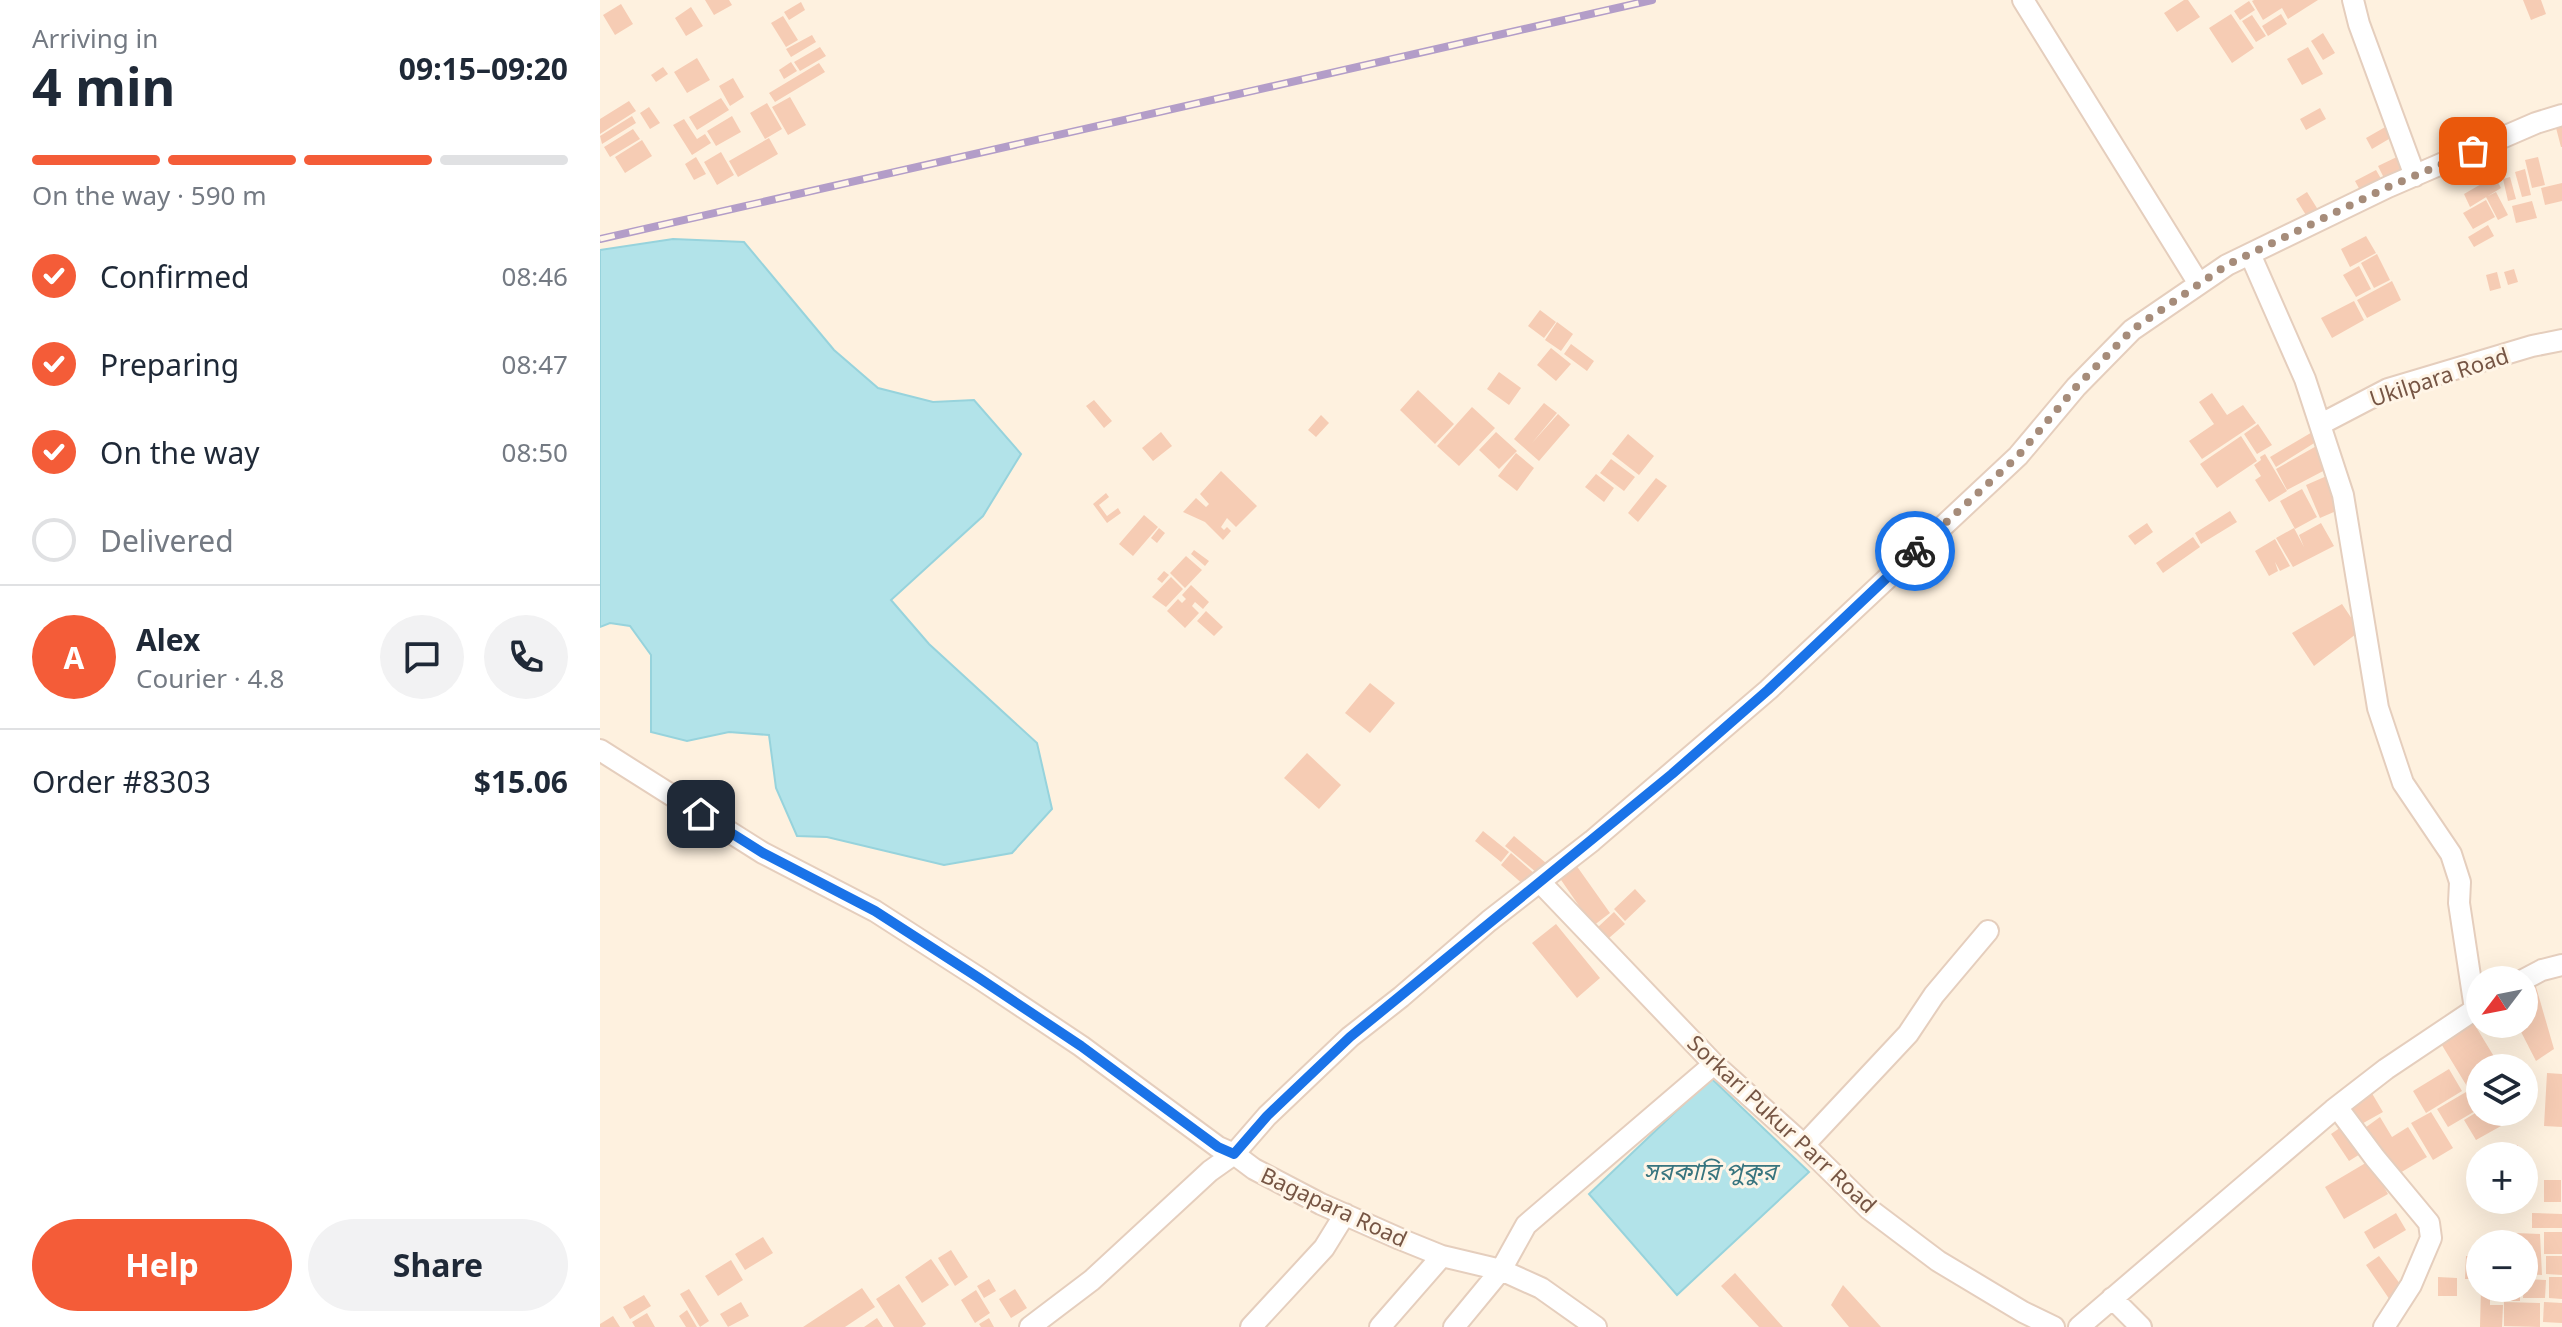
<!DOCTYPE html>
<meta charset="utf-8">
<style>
body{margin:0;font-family:"Noto Sans","Noto Sans Bengali",sans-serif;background:#f2f2f3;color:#1f2937;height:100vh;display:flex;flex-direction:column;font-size:30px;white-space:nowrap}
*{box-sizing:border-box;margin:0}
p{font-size:26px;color:#747a83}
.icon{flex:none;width:44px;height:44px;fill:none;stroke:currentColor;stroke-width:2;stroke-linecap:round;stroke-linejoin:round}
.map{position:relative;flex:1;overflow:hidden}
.drawer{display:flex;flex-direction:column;background:#fff;width:600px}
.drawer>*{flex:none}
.needle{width:52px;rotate:238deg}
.buttons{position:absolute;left:1866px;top:966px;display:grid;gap:16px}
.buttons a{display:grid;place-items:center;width:72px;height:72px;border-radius:50%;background:#fff;box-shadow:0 8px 32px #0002;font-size:40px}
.pin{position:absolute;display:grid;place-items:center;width:68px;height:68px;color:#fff;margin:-34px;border-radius:16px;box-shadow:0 4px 12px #0006}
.courier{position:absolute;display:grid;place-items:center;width:80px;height:80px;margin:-40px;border:6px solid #1a73e8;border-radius:50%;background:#fff;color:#222;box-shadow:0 2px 10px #0007}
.summary em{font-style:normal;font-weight:700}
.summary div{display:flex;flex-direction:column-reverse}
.summary{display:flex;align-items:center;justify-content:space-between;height:136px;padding:0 32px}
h1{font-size:52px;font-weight:700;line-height:60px}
.bar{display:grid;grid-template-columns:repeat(4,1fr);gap:12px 8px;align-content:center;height:96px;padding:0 32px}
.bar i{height:10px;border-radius:6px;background:#e0e1e3}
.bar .current{background:#f45c38}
.bar p{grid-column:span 4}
.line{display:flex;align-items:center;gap:20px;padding:0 32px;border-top:2px solid #e0e1e3}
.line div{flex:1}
.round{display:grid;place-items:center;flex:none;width:84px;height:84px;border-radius:42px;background:#f2f2f3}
ol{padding:0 32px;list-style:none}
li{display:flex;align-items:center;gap:24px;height:88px}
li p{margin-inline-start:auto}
li .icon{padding:8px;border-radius:50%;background:#f45c38;color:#fff;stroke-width:4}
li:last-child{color:#747a83}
li i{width:44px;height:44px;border:4px solid #e0e1e3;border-radius:50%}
.action{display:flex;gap:16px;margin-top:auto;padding:16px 32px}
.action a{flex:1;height:92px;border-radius:48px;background:#f45c38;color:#fff;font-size:32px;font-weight:700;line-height:92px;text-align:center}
.action a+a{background:#f2f2f3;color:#1f2937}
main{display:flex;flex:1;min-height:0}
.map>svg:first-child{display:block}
.water{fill:#b2e3e9;stroke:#97d3dc;stroke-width:2}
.building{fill:#f6ccb4}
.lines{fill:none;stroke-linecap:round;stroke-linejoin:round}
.minor-casing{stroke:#e5cebd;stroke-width:24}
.minor{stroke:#fff;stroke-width:20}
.rail-casing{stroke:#b39dc8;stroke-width:8}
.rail{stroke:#fff5e7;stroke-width:5;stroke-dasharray:15;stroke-linecap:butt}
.done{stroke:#a68c7a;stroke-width:8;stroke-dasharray:0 14.4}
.route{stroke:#1a73e8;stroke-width:10}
.labels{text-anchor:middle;stroke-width:6;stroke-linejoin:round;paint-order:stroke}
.street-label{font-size:22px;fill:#765544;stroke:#fff5e7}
.water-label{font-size:24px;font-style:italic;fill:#37747e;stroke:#fff5e7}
</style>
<main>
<section class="drawer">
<div class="summary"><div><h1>4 min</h1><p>Arriving in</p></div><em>09:15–09:20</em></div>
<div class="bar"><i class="current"></i><i class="current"></i><i class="current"></i><i></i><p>On the way · 590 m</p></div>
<ol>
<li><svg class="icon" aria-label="check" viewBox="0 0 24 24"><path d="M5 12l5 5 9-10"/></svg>Confirmed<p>08:46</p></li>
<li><svg class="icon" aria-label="check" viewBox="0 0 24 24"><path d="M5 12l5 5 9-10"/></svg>Preparing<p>08:47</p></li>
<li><svg class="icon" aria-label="check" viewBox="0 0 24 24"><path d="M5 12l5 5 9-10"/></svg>On the way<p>08:50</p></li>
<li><i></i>Delivered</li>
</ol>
<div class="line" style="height:144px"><b class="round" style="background:#f45c38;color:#fff">A</b><div><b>Alex</b><p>Courier · 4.8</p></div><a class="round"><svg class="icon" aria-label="chat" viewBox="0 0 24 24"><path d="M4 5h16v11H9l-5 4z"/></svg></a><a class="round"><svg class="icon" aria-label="phone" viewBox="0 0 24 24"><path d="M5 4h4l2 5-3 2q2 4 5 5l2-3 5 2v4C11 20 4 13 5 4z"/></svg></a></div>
<div class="line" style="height:104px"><div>Order #8303</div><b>$15.06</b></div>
<div class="action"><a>Help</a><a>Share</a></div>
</section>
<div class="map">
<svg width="1962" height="1327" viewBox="0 0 1962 1327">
<rect width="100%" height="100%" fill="#fef1df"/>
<path class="water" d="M73 239 144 242 234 350 278 388 333 402 374 400 421 454 383 516 291 600 329 644 437 743 452 809 412 853 344 865 227 837 197 836 176 788 169 735 129 732 87 741 51 732V655L30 626 10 623 0 627V250Z
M1111 1078 1209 1172 1077 1295 989 1194Z"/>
<path class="building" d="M105 0H129L132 5 114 15Z
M1584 0H1588L1600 17 1577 32 1564 13Z
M1654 0H1718L1688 19 1682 8 1663 20 1652 1Z
M1923 0H1941L1946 14 1931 20Z
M1649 1 1655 10 1640 20 1634 11Z
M201 2 205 10 189 20 184 12Z
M21 4 33 24 15 35 3 15Z
M91 7 103 26 86 36 75 18Z
M1631 14 1654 48 1632 63 1609 28Z
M1681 14 1687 24 1668 36 1662 26Z
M1652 15 1666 36 1656 42 1642 21Z
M183 16 198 40 186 47 171 23Z
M1723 33 1735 53 1723 60 1711 41Z
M212 35 216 42 191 57 186 49Z
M220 47 226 56 200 71 194 62Z
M1708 47 1723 74 1702 85 1687 59Z
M97 58 110 80 87 93 74 72Z
M191 62 197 71 184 79 179 70Z
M219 63 225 72 175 102 169 93Z
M63 67 68 74 56 82 51 75Z
M133 78 144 97 130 106 119 86Z
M190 97 206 125 188 135 172 107Z
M121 98 129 110 97 130 89 117Z
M29 101 36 111 0 134V119Z
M167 103 182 129 165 139 150 113Z
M49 107 60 123 50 129 40 113Z
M1720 108 1726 119 1706 130 1700 119Z
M32 116 36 123 2 144 0 136Z
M132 116 141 132 116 146 107 131Z
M84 119 97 139 105 134 111 143 92 155 73 125Z
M1962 122V147H1961L1955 124Z
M1787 126 1794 136 1772 149 1766 138Z
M33 129 40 139 10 157 4 147Z
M169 138 178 154 138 177 129 161Z
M42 140 52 156 25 173 15 157Z
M121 152 134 175 117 185 104 162Z
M1801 155 1808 169 1785 180 1778 166Z
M96 157 106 174 94 180 85 164Z
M1938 157 1945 185 1932 188 1925 160Z
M1925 169 1931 195 1922 197 1915 172Z
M1776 170 1783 182 1762 194 1755 181Z
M1895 176 1901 188 1870 207 1864 194Z
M1910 177 1916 199 1908 201 1903 179Z
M1962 183V201L1945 205 1941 188Z
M1707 192 1720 213 1709 220 1696 199Z
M1896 192 1908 215 1898 220 1886 197Z
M1886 200 1895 217 1873 229 1863 213Z
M1932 201 1937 218 1916 223 1912 206Z
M1888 225 1894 236 1874 247 1868 237Z
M1766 236 1776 253 1750 267 1741 249Z
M1777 254 1790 280 1774 288 1761 263Z
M1759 266 1771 289 1756 297 1743 275Z
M1914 269 1918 282 1908 285 1904 272Z
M1897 272 1901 288 1890 291 1886 275Z
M1792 281 1801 300 1767 318 1757 300Z
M1754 301 1764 320 1732 338 1721 318Z
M940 310 956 322 944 338 928 326Z
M957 322 973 334 961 351 945 340Z
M971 344 994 361 987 371 964 354Z
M951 348 971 364 956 381 937 365Z
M899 372 921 388 909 405 887 389Z
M818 390 854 424 835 444 800 410Z
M1612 393 1627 415 1643 405 1656 423 1602 459 1589 441 1614 424 1599 402Z
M494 400 512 421 504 428 486 406Z
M944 403 957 413 932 443 958 414 970 425 939 461 914 439Z
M872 407 895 428 859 466 837 446Z
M721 415 729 423 716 437 708 430Z
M1658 424 1672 445 1657 454 1644 434Z
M1714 431 1719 440 1676 467 1670 457Z
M561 432 572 446 553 461 542 448Z
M896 432 917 451 899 469 879 450Z
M1028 434 1054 456 1039 475 1012 454Z
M1641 436 1657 461 1617 488 1600 464Z
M1720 444 1727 469 1687 490 1676 469Z
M916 453 934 468 917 491 898 476Z
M1665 454 1687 491 1669 502 1655 480 1661 476 1654 465 1661 460 1660 457Z
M1011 459 1035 477 1024 491 1000 473Z
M621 471 657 506 636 527 627 518 621 527 624 530 627 527 631 531 623 540 605 522 583 512 596 498 606 507 609 504 600 494Z
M996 474 1014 488 1004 502 985 487Z
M1729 475 1743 508 1720 518 1706 485Z
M1056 478 1067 486 1038 522 1028 513Z
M1702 489 1717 517 1695 529 1680 501Z
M506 493 509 497 499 505 507 516 518 508 521 513 507 523 493 504Z
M1630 511 1637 522 1601 544 1595 533Z
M544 515 558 527 533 556 519 544Z
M1547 523 1553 532 1535 545 1528 536Z
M1721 523 1734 546 1693 567 1676 538 1694 528 1704 547 1699 535Z
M559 528 565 533 557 543 551 538Z
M1593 537 1600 547 1563 573 1556 563Z
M1675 539 1690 566 1680 571 1675 562 1678 571 1669 576 1655 551Z
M594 550 609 561 605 566 591 554Z
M586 556 602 570 585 588 570 573Z
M564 571 569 575 562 583 557 579Z
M571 577 583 589 566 607 552 597Z
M591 585 609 602 603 609 595 602 592 606 599 613 585 628 567 611 578 599 582 603 586 599 582 595Z
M1742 604 1760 631 1714 666 1692 633Z
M606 611 623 627 614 636 597 621Z
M770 683 795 703 770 733 745 713Z
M707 753 741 785 719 809 684 778Z
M883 831 909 852 901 862 875 841Z
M914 836 946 863 937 873 905 846Z
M911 853 935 874 925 886 901 865Z
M976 865 1010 913 993 926 959 877Z
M1035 889 1046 901 1025 921 1014 909Z
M1014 912 1025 924 1009 938 998 927Z
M956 924 1000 978 977 998 932 943Z
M1934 980 1954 1049 1936 1061 1917 1024H1924V985Z
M1870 1017 1901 1068H1880V1080L1868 1088 1837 1037Z
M1849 1069 1862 1091 1826 1113 1813 1091Z
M1947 1073 1962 1074V1127L1944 1126Z
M1770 1090 1783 1112 1758 1126 1745 1105Z
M1866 1092 1877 1110 1848 1127 1837 1109Z
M1880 1110V1112H1892L1901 1126 1876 1140 1864 1120Z
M1831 1112 1853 1148 1833 1160 1811 1123Z
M1780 1117 1792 1137 1808 1127 1827 1157 1793 1177 1758 1133Z
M1747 1123 1765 1151 1749 1161 1731 1134Z
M1904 1145H1918V1156H1903Z
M1769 1161 1788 1194 1744 1219 1725 1187Z
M1944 1180H1961V1202H1944Z
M1796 1213 1806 1230 1774 1249 1764 1232Z
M1932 1213 1962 1214V1228H1932Z
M1944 1232H1962V1254H1944Z
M1915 1233 1940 1234 1942 1275 1924 1274V1244H1915Z
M163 1237 173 1253 145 1270 135 1254Z
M351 1250 368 1277 355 1286 338 1258Z
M1779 1256 1804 1289 1792 1303 1766 1265Z
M1866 1256 1880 1257V1279H1865Z
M1946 1256H1962V1275L1946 1274Z
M331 1259 349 1285 322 1303 305 1277Z
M131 1260 143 1280 118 1296 105 1276Z
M1135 1273 1183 1327H1159L1121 1286Z
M1838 1277 1857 1278V1296H1838Z
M1949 1277H1962V1299L1949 1298Z
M389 1279 396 1291 384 1298 377 1286Z
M1924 1279 1946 1280 1945 1298H1923Z
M299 1284 326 1324 322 1327H294L276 1299Z
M1243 1285 1281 1327H1249L1231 1305Z
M262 1288 275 1307 245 1327H203Z
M1881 1288H1890V1305H1903L1902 1327H1880Z
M1893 1288H1920V1301H1893Z
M89 1289 109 1321 100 1327 80 1294Z
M415 1289 427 1308 411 1318 399 1299Z
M376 1290 390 1313 375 1323 361 1300Z
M44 1295 51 1306 30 1319 23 1307Z
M141 1302 149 1316 128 1327 120 1314Z
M1904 1302 1940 1303V1327L1904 1326Z
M1944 1302 1962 1303V1323L1943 1322Z
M87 1310 97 1327H86L79 1316Z
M47 1313 55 1327H35L32 1322Z
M13 1316 20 1327H0V1324Z
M277 1318 283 1327H264Z
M389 1318 394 1327H381L379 1324Z"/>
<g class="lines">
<defs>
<path id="minor" d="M1423 0 1599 284
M1753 0 1759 24 1815 176
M1650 254 1705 379 1743 495 1778 708 1803 783 1851 854 1860 882 1859 903 1875 1009
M1721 424 1788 389 1932 346 1962 340
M0 750 163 853 275 911 379 978 481 1046 618 1147 634 1154 654 1169 721 1204 800 1239 842 1256 901 1270 941 1288 996 1327
M940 882 1114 1064 1204 1145 1269 1209 1338 1261 1423 1312 1454 1327
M1923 980 1942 970 1962 965
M1737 1107 1775 1158 1829 1223 1831 1238 1811 1285 1784 1327
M1204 1145 1308 1034 1334 995 1388 931
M1512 1298 1541 1327
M430 1327 492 1280 610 1171 634 1154 667 1116 750 1037 801 997 889 921 992 841 1168 690 1418 456 1476 387 1532 330 1627 265 1788 187 1936 123 1962 115
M651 1327 724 1248 745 1214
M780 1327 842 1256
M854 1327 901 1270 926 1225 1114 1064
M1479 1327 1733 1110 1786 1069 1880 1006"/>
</defs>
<use href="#minor" class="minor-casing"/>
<use href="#minor" class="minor"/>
<defs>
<path id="rail" d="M0 239 1052 0"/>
</defs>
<use href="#rail" class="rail-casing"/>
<use href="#rail" class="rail"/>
</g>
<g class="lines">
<path class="done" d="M1315 551 1418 456 1476 387 1532 330 1627 265 1788 187 1873 151"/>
<path class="route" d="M101 814 163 853 275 911 379 978 481 1046 618 1147 634 1154 667 1116 750 1037 1072 774 1168 690 1315 551"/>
</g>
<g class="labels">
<g class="street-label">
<text transform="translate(1839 377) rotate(-18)" y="8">Ukilpara Road</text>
<text transform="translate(1182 1124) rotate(43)" y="8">Sorkari Pukur Parr Road</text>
<text transform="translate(734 1207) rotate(25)" y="8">Bagapara Road</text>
</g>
<g class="water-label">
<text x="1110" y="1180">সরকারি পুকুর</text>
</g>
</g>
</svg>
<div class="buttons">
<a><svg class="needle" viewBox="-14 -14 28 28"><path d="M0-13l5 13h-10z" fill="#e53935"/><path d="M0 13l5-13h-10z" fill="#747a83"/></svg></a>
<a><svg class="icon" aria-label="layers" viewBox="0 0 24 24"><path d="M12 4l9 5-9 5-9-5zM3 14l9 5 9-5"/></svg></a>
<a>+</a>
<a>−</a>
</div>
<div class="pin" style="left:1873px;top:151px;background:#ea580c"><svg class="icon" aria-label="bag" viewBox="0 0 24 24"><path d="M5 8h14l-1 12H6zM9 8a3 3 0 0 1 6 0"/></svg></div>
<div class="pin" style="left:101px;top:814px;background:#1f2937"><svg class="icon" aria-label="home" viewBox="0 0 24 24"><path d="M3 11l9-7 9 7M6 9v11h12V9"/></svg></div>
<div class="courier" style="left:1315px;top:551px"><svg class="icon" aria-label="bike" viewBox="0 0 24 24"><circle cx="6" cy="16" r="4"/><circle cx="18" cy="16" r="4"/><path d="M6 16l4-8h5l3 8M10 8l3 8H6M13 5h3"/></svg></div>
</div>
</main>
